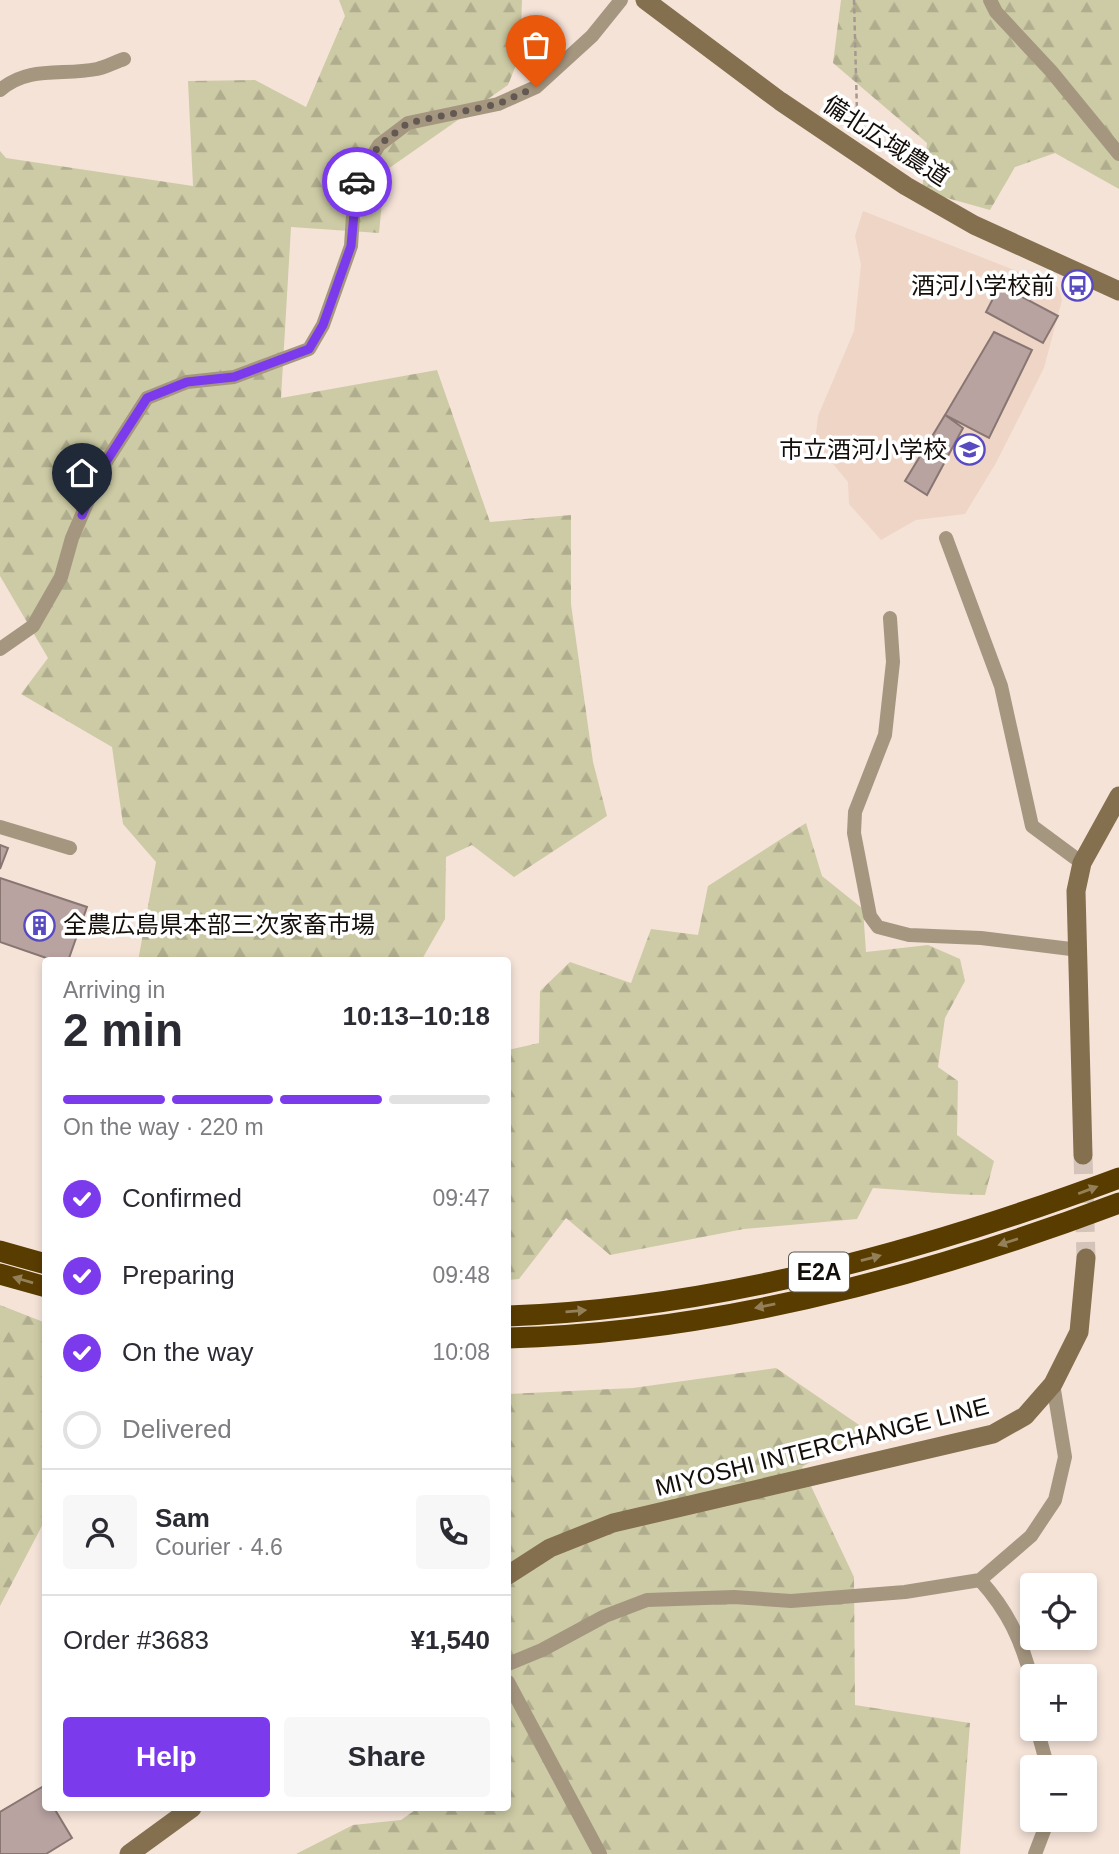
<!DOCTYPE html>
<meta charset="utf-8">
<style>
body{margin:0;font-family:Arial,"Noto Sans JP",sans-serif;background:#f7f7f7;color:#2b2b33;height:100vh;display:flex;flex-direction:column;font-size:26px;white-space:nowrap}
*{box-sizing:border-box;margin:0}
p{font-size:23px;color:#7c7c81}
.icon{flex:none;width:38px;height:38px;fill:none;stroke:currentColor;stroke-width:2;stroke-linecap:round;stroke-linejoin:round}
.map{position:relative;flex:1;overflow:hidden}
.details{position:absolute;left:42px;top:957px;width:469px;height:854px;display:flex;flex-direction:column;background:#fff;border-radius:7px;box-shadow:0 4px 10px #0003}
.details>*{flex:none}
.tools{position:absolute;left:1020px;top:1573px;display:grid;gap:14px}
.tools a{display:grid;place-items:center;width:77px;height:77px;border-radius:7px;background:#fff;box-shadow:0 4px 10px #0003;font-size:35px}
.pin{position:absolute;display:grid;place-items:center;width:60px;height:60px;color:#fff;margin:-72px -30px;border-radius:50% 50% 50% 0;rotate:-45deg;box-shadow:0 0 7px #0007}
.pin .icon{rotate:45deg}
.courier{position:absolute;display:grid;place-items:center;width:70px;height:70px;margin:-35px;border:5px solid #7c3aed;border-radius:50%;background:#fff;color:#222;box-shadow:0 2px 9px #0007}
.headline em{font-style:normal;font-weight:800}
.headline div{display:flex;flex-direction:column-reverse}
.headline{display:flex;align-items:center;justify-content:space-between;height:119px;padding:0 21px}
h1{font-size:46px;font-weight:800;line-height:52px}
.bar{display:grid;grid-template-columns:repeat(4,1fr);gap:10px 7px;align-content:center;height:84px;padding:0 21px}
.bar i{height:9px;border-radius:5px;background:#e1e1e2}
.bar .active{background:#7c3aed}
.bar p{grid-column:span 4}
.line{display:flex;align-items:center;gap:18px;padding:0 21px;border-top:2px solid #e1e1e2}
.line div{flex:1}
.round{display:grid;place-items:center;flex:none;width:74px;height:74px;border-radius:7px;background:#f7f7f7}
ol{padding:0 21px;list-style:none}
li{display:flex;align-items:center;gap:21px;height:77px}
li p{margin-inline-start:auto}
li .icon{padding:7px;border-radius:50%;background:#7c3aed;color:#fff;stroke-width:4}
li:last-child{color:#7c7c81}
li i{width:38px;height:38px;border:4px solid #e1e1e2;border-radius:50%}
.action{display:flex;gap:14px;margin-top:auto;padding:14px 21px}
.action a{flex:1;height:80px;border-radius:7px;background:#7c3aed;color:#fff;font-size:28px;font-weight:800;line-height:80px;text-align:center}
.action a+a{background:#f7f7f7;color:#2b2b33}
.map>svg:first-child{display:block}
.built{fill:#efd5c6}
.forest{fill:url(#forest-firs)}
.building{fill:#b8a3a1;stroke:#897673;stroke-width:2}
.lines{fill:none;stroke-linecap:round;stroke-linejoin:round}
.secondary-tunnel{stroke:#d3c3b9;stroke-width:19;stroke-dasharray:19 10;stroke-linecap:butt}
.path{stroke:#a69890;stroke-width:2.5;stroke-dasharray:5 3.5;stroke-linecap:butt}
.street{stroke:#a59680;stroke-width:14}
.secondary{stroke:#846f4e;stroke-width:19}
.highway{stroke:#593c00;stroke-width:21}
.oneway{fill:#938059}
.done{stroke:#635952;stroke-width:7;stroke-dasharray:0 12.6}
.route{stroke:#7c3aed;stroke-width:9}
.labels{text-anchor:middle;stroke-width:7;stroke-linejoin:round;paint-order:stroke}
.shield{fill:#fff;stroke:#5a5654;stroke-width:2}
.shield-label{font-size:23px;font-weight:bold;fill:#140e0a}
.street-label{font-size:24px;fill:#140e0a;stroke:#fff}
.poi-label{font-size:24px;fill:#140e0a;stroke:#fff;text-anchor:end}
</style>
<div class="map">
<svg width="1119" height="1854" viewBox="0 0 1119 1854">
<defs>
<pattern id="forest-firs" width="22" height="20" patternUnits="userSpaceOnUse" patternTransform="scale(1.75)"><rect width="22" height="20" fill="#cdcba5"/><path d="M5 1l3.5 6h-7zM16 11l3.5 6h-7z" fill="#afad8d"/></pattern>
</defs>
<rect width="100%" height="100%" fill="#f5e3d8"/>
<path class="built" d="M863 211 1058 287 1062 300 1044 368 996 463 965 514 916 520 881 540 849 504 848 482 815 442 818 416 854 331 861 265 855 236Z"/>
<path class="forest" d="M339 0H522L520 55 508 85 385 171 379 233 291 227 281 398 437 370 490 522 571 515V604L593 762 607 816 514 877 472 845 446 857 445 919 421 961H138L156 862 123 824 112 747 21 694 48 658 0 576V151L6 158 193 186 188 81 255 80 306 107 345 16Z
M841 0H1119V189L1055 153 1015 167 990 210 922 191 927 143 833 63Z
M806 823 822 876 863 909 866 952 928 945 960 959 965 981 945 1018 938 1067 958 1081 957 1135 994 1161 985 1195C947 1195 911 1190 873 1188L857 1219 744 1229 610 1255 566 1218 519 1279 508 1280V1050L539 1043 540 991 570 962 631 983 651 929 698 935 708 886Z
M0 1305 46 1323 45 1520 0 1606Z
M776 1368 865 1429 802 1467 854 1577 855 1705 970 1723 960 1854H296L353 1825 401 1820 418 1808H508V1394L633 1388Z"/>
<path class="building" d="M1000 285 1058 316 1043 343 986 312Z
M994 332 1032 350 989 438 945 415Z
M945 415 963 428 927 495 905 481Z
M0 845 8 848 0 869Z
M0 878 87 907 68 961H55L0 942Z
M42 1787 46 1793V1808H54L72 1838 46 1854H0V1812Z"/>
<g class="lines">
<path class="secondary-tunnel" d="M1083 1155 1086 1258"/>
<path class="path" d="M854 0 857 113 871 141"/>
<path class="street" d="M990 0 996 12 1051 71 1119 154
M0 90C30 65 62 76 97 69 106 67 115 62 124 59
M946 538 1001 686 1032 826 1082 863
M890 618 893 662 885 735 855 812 854 833 870 916 878 927 909 935 981 938 1079 950
M0 649 33 626 61 577 72 538 102 468 147 398 187 382 234 377 309 349 323 325 351 246 355 185 379 145 408 123 498 104 536 87 592 36 621 0
M0 827 70 848
M980 1580C1008 1611 1022 1641 1032 1681
M508 1664 542 1650 605 1616 647 1600 734 1597 791 1601 905 1592 980 1580 1031 1536 1055 1500 1065 1457 1053 1384
M508 1682 600 1854
M1037 1729 1048 1768
M1035 1854 1048 1820"/>
<path class="secondary" d="M645 0 780 101 906 186 974 225 1119 291
M1083 1155 1076 891 1082 863 1119 796
M508 1575 550 1548 613 1523 993 1434 1025 1416 1053 1384 1079 1332 1086 1258
M129 1854 192 1808"/>
<path class="highway" d="M0 1251 46 1264
M0 1274 46 1287
M508 1316C718 1308 923 1251 1119 1178
M508 1338C715 1333 926 1276 1119 1203"/>
</g>
<defs><path id="oneway-solid" d="M-6-.8H1V-3.2L6.5 0L1 3.2V.8H-6Z" transform="scale(1.75)"/></defs>
<g class="oneway">
<use href="#oneway-solid" transform="translate(1088 1190) rotate(-21)"/>
<use href="#oneway-solid" transform="translate(1008 1242) rotate(162)"/>
<use href="#oneway-solid" transform="translate(871 1258) rotate(-15)"/>
<use href="#oneway-solid" transform="translate(23 1280) rotate(-164)"/>
<use href="#oneway-solid" transform="translate(765 1306) rotate(169)"/>
<use href="#oneway-solid" transform="translate(576 1311) rotate(-5)"/>
</g>
<g class="lines">
<path class="done" d="M357 182 379 145 408 123 498 104 536 87"/>
<path class="route" d="M82 515 102 468 147 398 187 382 234 377 309 349 323 325 351 246 357 182"/>
</g>
<defs>
<symbol id="bus-ring" viewBox="-11 -11 22 22"><circle r="9.5" fill="#fff" stroke="#584ac1" stroke-width="1.5"/><path d="M-5-6H5V4H4V6H2V4H-2V6H-4V4H-5ZM-3.5-4V0h7V-4ZM-3.5 1.2v1.5H-2V1.2ZM2 1.2v1.5H3.5V1.2Z" fill="#584ac1"/></symbol>
<symbol id="school-ring" viewBox="-11 -11 22 22"><circle r="9.5" fill="#fff" stroke="#584ac1" stroke-width="1.5"/><path d="M0-5L7-2L0 1L-7-2ZM-4 1L0 2.5L4 1V4Q0 6-4 4Z" fill="#584ac1"/></symbol>
<symbol id="building-ring" viewBox="-11 -11 22 22"><circle r="9.5" fill="#fff" stroke="#584ac1" stroke-width="1.5"/><path d="M-4-6H4V6H1V3H-1V6H-4ZM-2.5-4.3h1.7v1.8h-1.7ZM.8-4.3h1.7v1.8H.8ZM-2.5-1h1.7V.8h-1.7ZM.8-1h1.7V.8H.8Z" fill="#584ac1"/></symbol>
</defs>
<g fill-rule="evenodd">
<use href="#bus-ring" x="1060" y="268" width="35" height="35"/>
<use href="#school-ring" x="952" y="432" width="35" height="35"/>
<use href="#building-ring" x="22" y="908" width="35" height="35"/>
</g>
<g class="labels">
<rect class="shield" x="789" y="1252.5" width="60" height="39" rx="5"/>
<g class="shield-label">
<text x="819" y="1280">E2A</text>
</g>
<g class="street-label">
<text transform="translate(886 141) rotate(33)" y="8">備北広域農道</text>
<text transform="translate(822 1447) rotate(-14)" y="8">MIYOSHI INTERCHANGE LINE</text>
</g>
<g class="poi-label">
<text x="1055" y="294">酒河小学校前</text>
<text x="947" y="458">市立酒河小学校</text>
<text x="63" y="933" text-anchor="start">全農広島県本部三次家畜市場</text>
</g>
</g>
</svg>
<div class="tools">
<a><svg class="icon" aria-label="locate" viewBox="0 0 24 24"><circle cx="12" cy="12" r="6"/><path d="M12 2v4M12 18v4M2 12h4M18 12h4"/></svg></a>
<a>+</a>
<a>−</a>
</div>
<div class="pin" style="left:536px;top:87px;background:#ea580c"><svg class="icon" aria-label="bag" viewBox="0 0 24 24"><path d="M5 8h14l-1 12H6zM9 8a3 3 0 0 1 6 0"/></svg></div>
<div class="pin" style="left:82px;top:515px;background:#1f2937"><svg class="icon" aria-label="home" viewBox="0 0 24 24"><path d="M3 11l9-7 9 7M6 9v11h12V9"/></svg></div>
<div class="courier" style="left:357px;top:182px"><svg class="icon" aria-label="car" viewBox="0 0 24 24"><path d="M5 17H2v-5l4-1 3-4h7l3 4 3 1v5h-3M9 17h6M6 11h13"/><circle cx="7" cy="17" r="2"/><circle cx="17" cy="17" r="2"/></svg></div>
<section class="details">
<div class="headline"><div><h1>2 min</h1><p>Arriving in</p></div><em>10:13–10:18</em></div>
<div class="bar"><i class="active"></i><i class="active"></i><i class="active"></i><i></i><p>On the way · 220 m</p></div>
<ol>
<li><svg class="icon" aria-label="check" viewBox="0 0 24 24"><path d="M5 12l5 5 9-10"/></svg>Confirmed<p>09:47</p></li>
<li><svg class="icon" aria-label="check" viewBox="0 0 24 24"><path d="M5 12l5 5 9-10"/></svg>Preparing<p>09:48</p></li>
<li><svg class="icon" aria-label="check" viewBox="0 0 24 24"><path d="M5 12l5 5 9-10"/></svg>On the way<p>10:08</p></li>
<li><i></i>Delivered</li>
</ol>
<div class="line" style="height:126px"><a class="round"><svg class="icon" aria-label="person" viewBox="0 0 24 24"><circle cx="12" cy="8" r="4"/><path d="M4 21q1-7 8-7t8 7"/></svg></a><div><b>Sam</b><p>Courier · 4.6</p></div><a class="round"><svg class="icon" aria-label="phone" viewBox="0 0 24 24"><path d="M5 4h4l2 5-3 2q2 4 5 5l2-3 5 2v4C11 20 4 13 5 4z"/></svg></a></div>
<div class="line" style="height:91px"><div>Order #3683</div><b>¥1,540</b></div>
<div class="action"><a>Help</a><a>Share</a></div>
</section>
</div>
